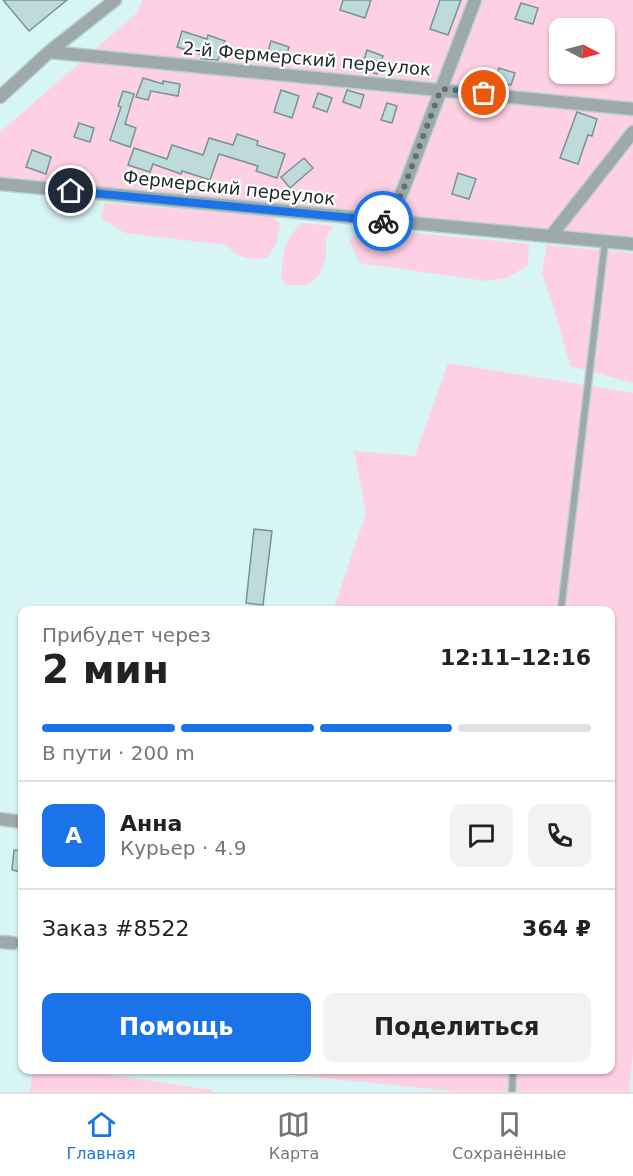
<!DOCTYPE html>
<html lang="ru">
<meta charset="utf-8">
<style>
body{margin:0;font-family:"DejaVu Sans",sans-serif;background:#f2f2f2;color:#222;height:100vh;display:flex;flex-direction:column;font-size:22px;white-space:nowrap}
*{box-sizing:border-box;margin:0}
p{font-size:20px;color:#767676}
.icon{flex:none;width:33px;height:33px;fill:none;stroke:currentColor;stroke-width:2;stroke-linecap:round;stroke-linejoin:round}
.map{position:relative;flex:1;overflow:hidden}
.sheet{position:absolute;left:18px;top:606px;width:597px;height:468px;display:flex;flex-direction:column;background:#fff;border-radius:12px;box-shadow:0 2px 4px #0004}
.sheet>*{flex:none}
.needle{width:39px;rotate:96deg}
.tools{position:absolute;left:549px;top:18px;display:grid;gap:12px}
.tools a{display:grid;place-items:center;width:66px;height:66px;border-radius:12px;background:#fff;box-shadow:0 2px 4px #0004;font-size:30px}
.pin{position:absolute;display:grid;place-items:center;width:51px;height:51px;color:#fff;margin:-26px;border:3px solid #fff;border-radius:50%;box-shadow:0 2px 6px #0007}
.courier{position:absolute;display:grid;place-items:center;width:60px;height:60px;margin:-30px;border:4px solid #1a73e8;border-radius:50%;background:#fff;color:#222;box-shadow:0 2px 8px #0007}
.summary em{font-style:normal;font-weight:800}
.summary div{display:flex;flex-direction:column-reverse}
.summary{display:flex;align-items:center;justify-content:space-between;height:102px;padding:0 24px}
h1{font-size:39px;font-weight:800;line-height:45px}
.bar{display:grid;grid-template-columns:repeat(4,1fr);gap:9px 6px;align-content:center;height:72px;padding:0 24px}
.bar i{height:8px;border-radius:4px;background:#e0e0e0}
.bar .selected{background:#1a73e8}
.bar p{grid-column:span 4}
.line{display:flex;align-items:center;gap:15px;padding:0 24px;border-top:2px solid #e0e0e0}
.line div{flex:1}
.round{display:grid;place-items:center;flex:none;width:63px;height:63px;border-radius:12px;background:#f2f2f2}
.button{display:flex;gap:12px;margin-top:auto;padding:12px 24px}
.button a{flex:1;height:69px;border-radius:12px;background:#1a73e8;color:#fff;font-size:24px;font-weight:800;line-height:69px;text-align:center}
.button a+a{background:#f2f2f2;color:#222}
.menu{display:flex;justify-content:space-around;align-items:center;height:84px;border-top:2px solid #e0e0e0;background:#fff;font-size:16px;color:#767676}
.menu a{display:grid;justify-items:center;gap:3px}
.menu .selected{color:#1a73e8}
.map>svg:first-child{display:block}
.green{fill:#fed0e3;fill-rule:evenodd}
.building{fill:#bedadb;stroke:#789393;stroke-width:1.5}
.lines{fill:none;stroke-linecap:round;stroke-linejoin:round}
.lane-casing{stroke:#b7d0d0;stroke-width:9}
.street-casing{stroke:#b7d0d0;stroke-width:15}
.lane{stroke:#9da9aa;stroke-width:6}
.street{stroke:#9da9aa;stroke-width:12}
.done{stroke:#5f7070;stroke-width:6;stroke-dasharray:0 10.8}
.route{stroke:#1a73e8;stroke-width:8}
.labels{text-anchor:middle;stroke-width:4.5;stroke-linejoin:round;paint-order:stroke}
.street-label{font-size:18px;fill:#1e2929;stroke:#fff}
</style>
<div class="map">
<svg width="633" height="1092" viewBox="0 0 633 1092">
<rect width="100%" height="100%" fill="#d8f5f5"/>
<path class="green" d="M142 0H633V243L0 184V132L138 12ZM560 28H604V74H560Z
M105 203 272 216 280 224 277 242 267 258C248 259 239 259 226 245L125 233 101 218Z
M302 223 333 226 326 239V256L320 274 309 285H287L281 278C283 255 283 240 302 223Z
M366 228 529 244 528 265 507 278 486 281 360 263 349 240Z
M547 245 633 253V383L570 366 559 325 542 273Z
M448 363 633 393V1053L629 1092H461L244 1070H610V610H333L366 513 354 451 415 456Z
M47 1070H79L212 1090V1092H30L32 1076Z"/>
<path class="building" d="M3 0H67L29 31Z
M343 0H371L365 18 340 10Z
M440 0H461L448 35 430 29Z
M521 3 538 8 533 24 515 19Z
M182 31 207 39 208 35 225 41 218 60 201 59 202 55 177 47Z
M271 41 289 47 284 64 266 58Z
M367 50 383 56 377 74 361 69Z
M499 68 515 73 511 85 495 80Z
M143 78 163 84V81L180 84 178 96 151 91 148 100 136 97Z
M281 90 299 96 292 118 274 112Z
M347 90 364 95 360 108 343 102Z
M123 91 134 94 125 124 136 128 130 147 110 140 121 107 118 106Z
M318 93 332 98 327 112 313 107Z
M387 103 397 106 392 123 381 120Z
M577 112 597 119 592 136 588 135 578 164 560 158Z
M79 123 94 128 90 142 74 137Z
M237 134 258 141 257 145 285 154 277 178 256 171 258 166 219 154 210 180 182 171 181 174 153 164 150 172 128 165 134 148 167 159 172 145 203 155 209 138 233 145Z
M32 150 51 157 46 174 26 167Z
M304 158 313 168 290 188 281 177Z
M458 173 476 179 469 199 452 194Z
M254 529 272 531 263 605 246 603Z
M14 850 22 851V872L12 870Z"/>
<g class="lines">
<defs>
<path id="lane" d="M561 610 605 242
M512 1092 513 1070"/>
<path id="street" d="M49 52 633 109
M0 97 49 52 115 0
M0 184 633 244
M388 221 403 190 475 0
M551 236 633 132
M0 819 22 822
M0 942 13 943"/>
</defs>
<use href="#lane" class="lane-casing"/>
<use href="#street" class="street-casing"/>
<use href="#lane" class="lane"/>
<use href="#street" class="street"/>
</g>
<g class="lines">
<path class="done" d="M383 221H388L403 190 441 89 484 93"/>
<path class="route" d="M71 191 383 221"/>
</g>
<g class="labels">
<g class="street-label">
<text transform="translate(307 59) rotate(5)" y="6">2-й Фермерский переулок</text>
<text transform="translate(229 188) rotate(6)" y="6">Фермерский переулок</text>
</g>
</g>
</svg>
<div class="tools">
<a><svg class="needle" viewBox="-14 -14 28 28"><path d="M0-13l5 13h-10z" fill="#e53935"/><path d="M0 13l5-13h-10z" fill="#767676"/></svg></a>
</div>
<div class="pin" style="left:484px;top:93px;background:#ea580c"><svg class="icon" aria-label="bag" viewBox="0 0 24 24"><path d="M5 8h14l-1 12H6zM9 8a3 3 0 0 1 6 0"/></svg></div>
<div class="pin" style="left:71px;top:191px;background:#1f2937"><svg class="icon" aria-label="home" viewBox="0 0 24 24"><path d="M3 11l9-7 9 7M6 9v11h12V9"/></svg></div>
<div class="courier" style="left:383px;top:221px"><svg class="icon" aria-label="bike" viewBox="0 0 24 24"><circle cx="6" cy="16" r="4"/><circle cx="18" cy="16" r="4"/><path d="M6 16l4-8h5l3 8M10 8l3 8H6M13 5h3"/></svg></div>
<section class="sheet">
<div class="summary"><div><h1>2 мин</h1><p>Прибудет через</p></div><em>12:11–12:16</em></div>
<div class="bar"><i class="selected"></i><i class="selected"></i><i class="selected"></i><i></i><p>В пути · 200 m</p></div>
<div class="line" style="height:108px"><b class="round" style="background:#1a73e8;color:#fff">А</b><div><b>Анна</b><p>Курьер · 4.9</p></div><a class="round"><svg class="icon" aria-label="chat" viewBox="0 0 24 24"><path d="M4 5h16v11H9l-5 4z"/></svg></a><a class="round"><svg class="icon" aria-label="phone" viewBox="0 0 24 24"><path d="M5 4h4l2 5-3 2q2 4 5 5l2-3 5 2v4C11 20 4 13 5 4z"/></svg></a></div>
<div class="line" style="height:78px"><div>Заказ #8522</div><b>364 ₽</b></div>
<div class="button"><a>Помощь</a><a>Поделиться</a></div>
</section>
</div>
<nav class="menu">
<a class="selected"><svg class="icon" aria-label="home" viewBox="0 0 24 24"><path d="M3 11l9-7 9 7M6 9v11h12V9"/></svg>Главная</a>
<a><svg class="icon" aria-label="map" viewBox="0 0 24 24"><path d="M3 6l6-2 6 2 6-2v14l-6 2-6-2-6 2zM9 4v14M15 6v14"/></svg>Карта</a>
<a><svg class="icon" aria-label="saved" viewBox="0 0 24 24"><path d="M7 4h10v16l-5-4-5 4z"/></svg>Сохранённые</a>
</nav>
